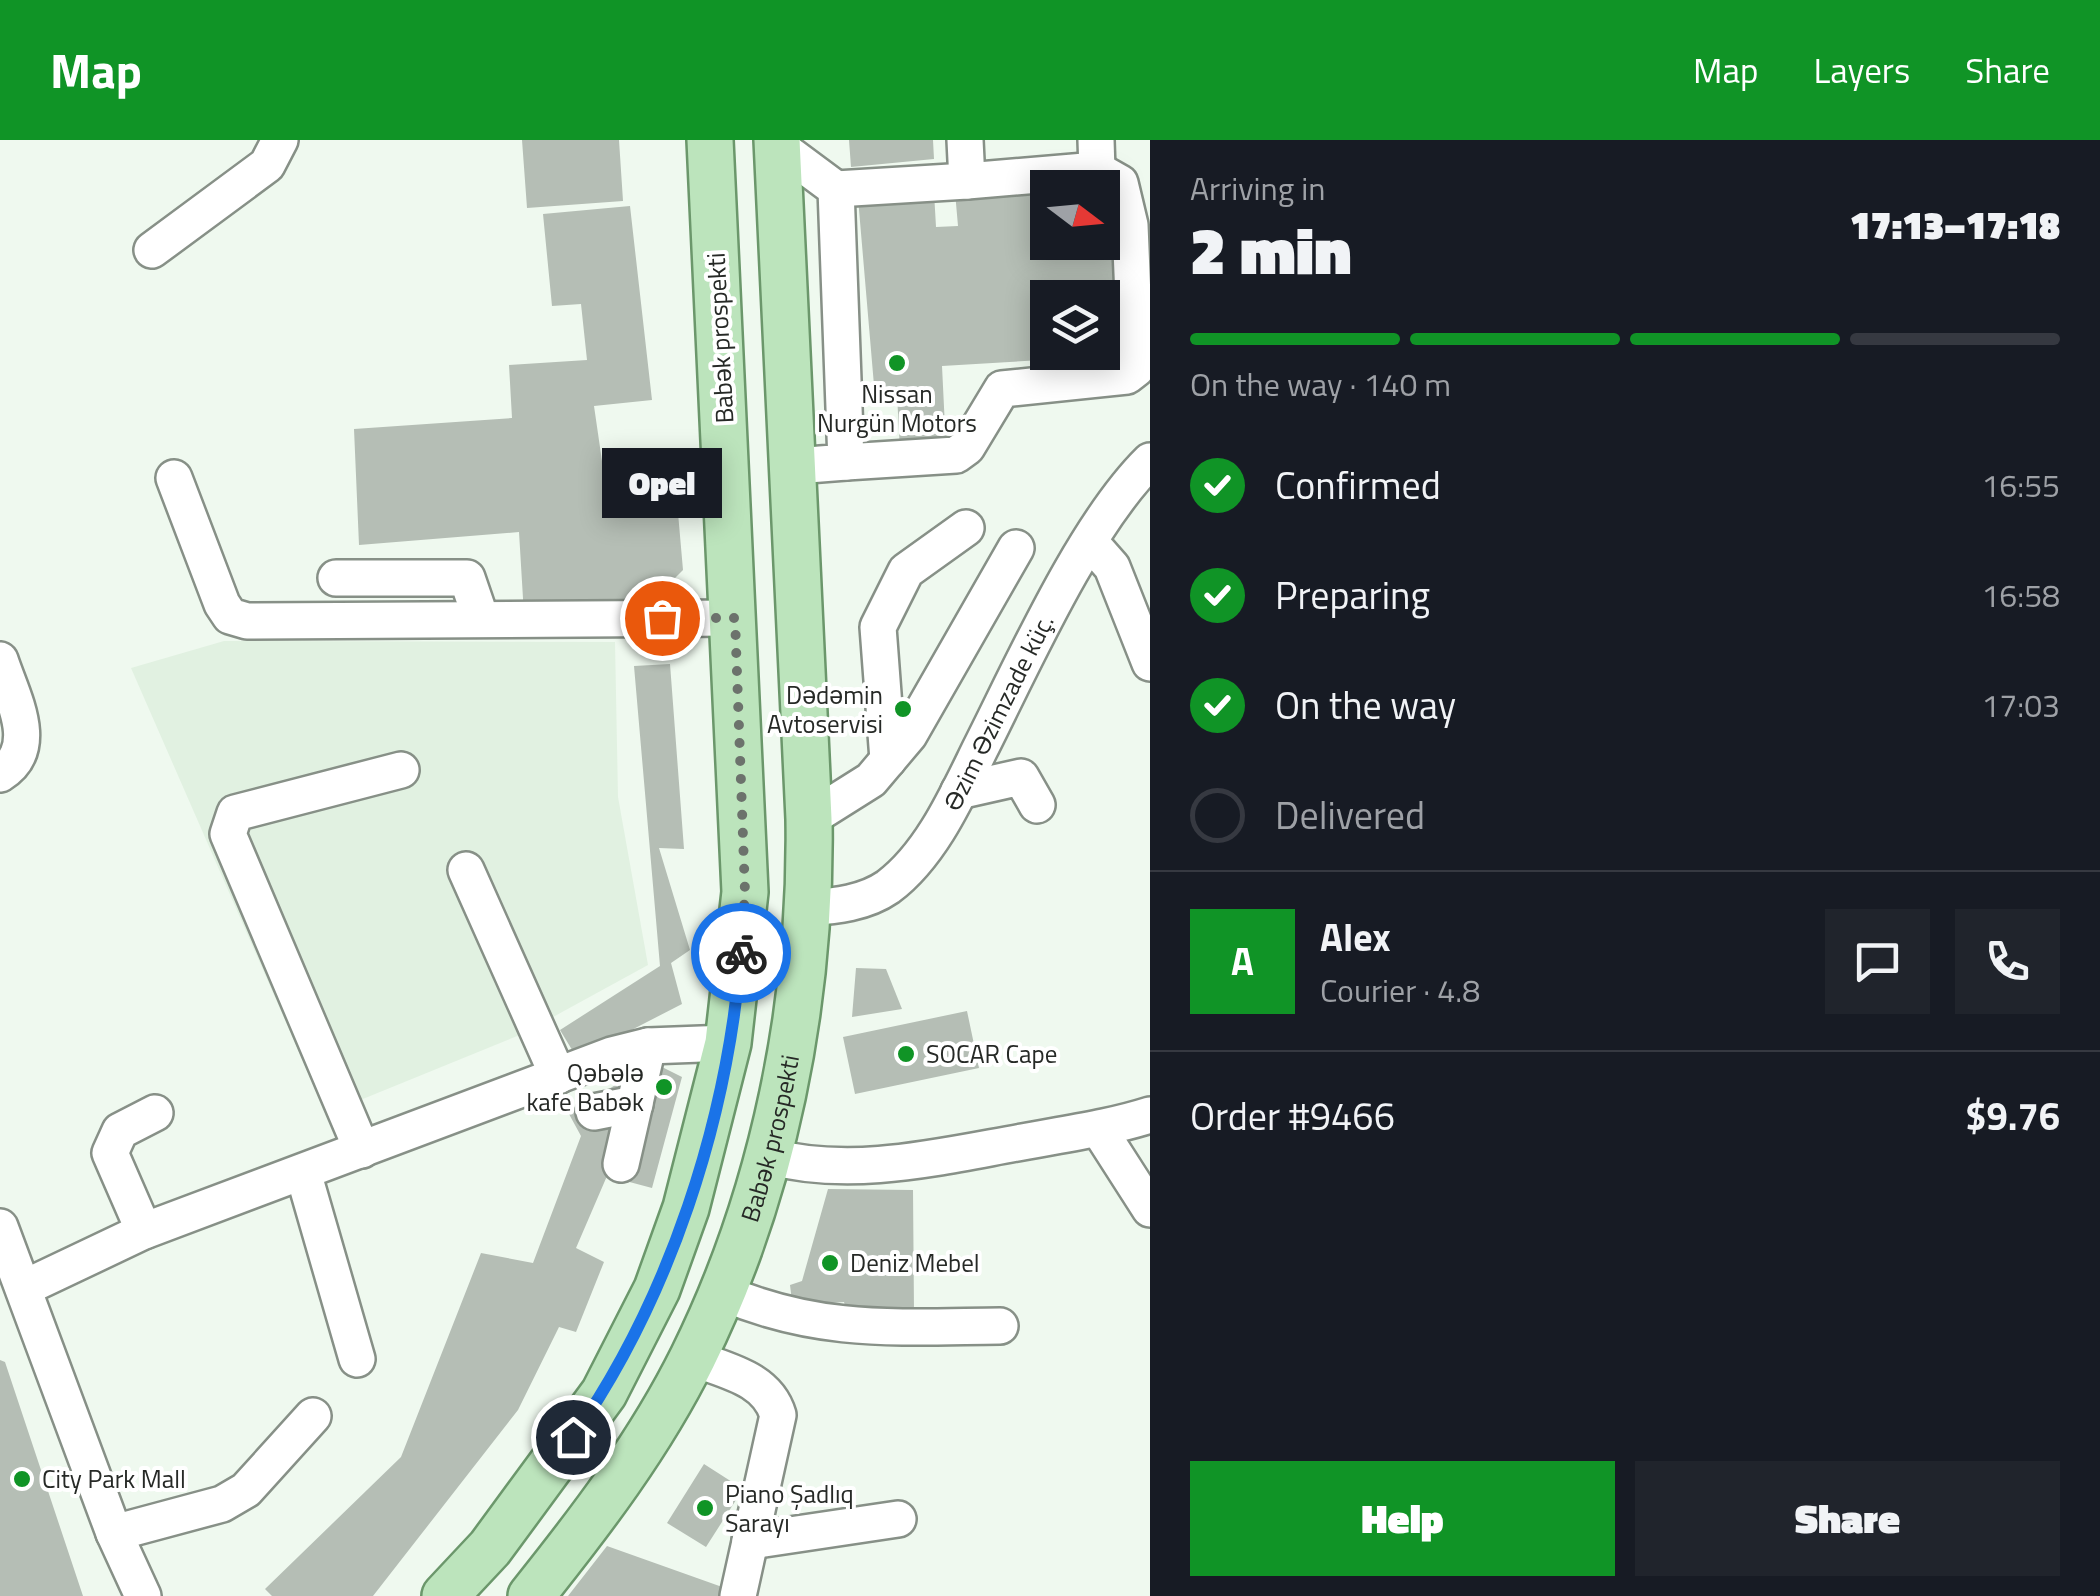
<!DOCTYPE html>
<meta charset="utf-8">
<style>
body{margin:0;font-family:"Titillium Web",sans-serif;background:#20242c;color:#f1f3f6;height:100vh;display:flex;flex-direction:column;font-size:38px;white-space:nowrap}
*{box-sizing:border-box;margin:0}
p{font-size:32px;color:#9ea1a6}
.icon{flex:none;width:55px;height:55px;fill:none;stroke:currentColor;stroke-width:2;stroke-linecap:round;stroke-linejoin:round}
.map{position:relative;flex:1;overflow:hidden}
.drawer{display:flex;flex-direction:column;background:#171b24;width:950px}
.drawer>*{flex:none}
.needle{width:65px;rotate:106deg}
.buttons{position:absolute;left:1030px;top:30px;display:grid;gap:20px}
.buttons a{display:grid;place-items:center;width:90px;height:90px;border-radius:0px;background:#171b24;box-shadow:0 5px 25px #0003;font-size:50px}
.pin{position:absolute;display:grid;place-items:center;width:85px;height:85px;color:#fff;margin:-42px;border:5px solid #fff;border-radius:50%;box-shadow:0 2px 10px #0007}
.courier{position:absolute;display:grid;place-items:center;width:100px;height:100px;margin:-50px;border:8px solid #1a73e8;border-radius:50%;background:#fff;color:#222;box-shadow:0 2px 12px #0007}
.bubble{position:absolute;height:70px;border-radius:0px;background:#171b24;box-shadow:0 5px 25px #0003;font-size:32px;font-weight:800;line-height:70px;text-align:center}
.head em{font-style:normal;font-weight:800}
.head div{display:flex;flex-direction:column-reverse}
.head{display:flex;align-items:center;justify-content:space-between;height:170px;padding:0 40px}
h1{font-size:65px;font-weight:800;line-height:75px}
.bar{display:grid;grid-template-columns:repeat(4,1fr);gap:15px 10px;align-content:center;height:120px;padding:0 40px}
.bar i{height:12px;border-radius:8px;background:#363941}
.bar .selected{background:#109426}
.bar p{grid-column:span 4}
.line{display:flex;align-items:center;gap:25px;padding:0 40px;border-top:2px solid #363941}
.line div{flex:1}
.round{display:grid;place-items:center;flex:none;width:105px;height:105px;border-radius:0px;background:#20242c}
ol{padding:0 40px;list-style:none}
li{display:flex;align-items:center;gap:30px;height:110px}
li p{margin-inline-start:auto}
li .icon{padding:10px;border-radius:50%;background:#109426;color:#fff;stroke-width:4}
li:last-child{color:#9ea1a6}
li i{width:55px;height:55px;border:5px solid #363941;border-radius:50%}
.action{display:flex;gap:20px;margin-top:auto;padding:20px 40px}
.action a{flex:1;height:115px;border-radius:0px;background:#109426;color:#fff;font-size:40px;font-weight:800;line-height:115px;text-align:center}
.action a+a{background:#20242c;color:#f1f3f6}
header{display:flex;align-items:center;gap:60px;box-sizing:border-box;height:140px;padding:0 50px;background:#109426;color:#fff}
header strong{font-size:48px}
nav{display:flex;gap:55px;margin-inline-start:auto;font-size:35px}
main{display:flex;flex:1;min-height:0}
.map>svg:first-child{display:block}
.built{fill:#e1f1e1}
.building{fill:#b5beb5;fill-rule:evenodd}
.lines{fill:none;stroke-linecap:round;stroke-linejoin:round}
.minor-casing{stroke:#879087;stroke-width:40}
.major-casing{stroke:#6b976b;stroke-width:50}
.minor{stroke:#fff;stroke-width:35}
.major{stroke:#bce4bc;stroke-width:45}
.done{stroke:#6c726c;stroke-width:10;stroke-dasharray:0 18}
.route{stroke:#1a73e8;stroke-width:12}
.poi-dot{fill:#109426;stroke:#fff;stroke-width:4}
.labels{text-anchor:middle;stroke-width:8;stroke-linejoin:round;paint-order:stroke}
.street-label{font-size:25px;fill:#262926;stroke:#fff}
.poi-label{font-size:25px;fill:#262926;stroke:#fff;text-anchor:start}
</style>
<header>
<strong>Map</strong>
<nav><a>Map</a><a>Layers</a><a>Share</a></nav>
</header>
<main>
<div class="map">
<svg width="1150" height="1456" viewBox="0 0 1150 1456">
<rect width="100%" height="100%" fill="#eff9ef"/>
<path class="built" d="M224 501 615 502 618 657 648 825 522 894 326 974 131 528Z"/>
<path class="building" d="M522 0H619L623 61 527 68Z
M849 0H933L934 19 851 27Z
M1116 42 1126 215 942 226 946 308 900 310 897 255 875 257 858 58 934 52 936 87 958 86 955 52 1048 46V102H1102V48ZM1048 158H1102V212H1048Z
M630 66 652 260 594 266 603 328 646 325 676 350 683 430 654 459 524 475 519 392 359 405 354 289 512 278 509 225 587 220 581 164 552 166 543 74Z
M670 524 684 709 659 708 690 810 671 823 682 864 577 918 560 890 660 826 634 526Z
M856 828 886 829 902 869 852 877Z
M967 871 979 928 855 954 843 897Z
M652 922 682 937 652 1048 607 1036 576 1108 604 1122 576 1192 559 1187 518 1270 373 1456H272L265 1449 401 1317 481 1113 533 1123 581 996 569 974Z
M828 1049 913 1050 914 1171 847 1172 844 1162 803 1165 792 1161 790 1145 802 1141Z
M0 1220 5 1222 83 1456H0Z
M704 1324 743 1349 706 1407 667 1383Z
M607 1406 725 1448 723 1456H568Z"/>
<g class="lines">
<defs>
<g id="minor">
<path d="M1096 0 1097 30"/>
<path d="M778 6 836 49 846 322 795 326"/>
<path d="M836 49 967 41"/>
<path d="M152 110 267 25 280 0"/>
<path d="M846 322 956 315 967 307 1002 249 1127 236 1136 229 1130 85 1120 43 1097 30 967 41 965 0"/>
<path d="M174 338 222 464 230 476 247 481 735 478"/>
<path d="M1090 402 1112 427 1150 523"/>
<path d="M336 438H467L481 479"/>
<path d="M0 520C12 557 42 608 0 634"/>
<path d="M888 620 878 487 906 431 966 388"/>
<path d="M959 651 1021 637 1037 665"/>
<path d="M809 679 871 640 909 595 1016 408"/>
<path d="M466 730 558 936"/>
<path id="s1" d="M808 768C836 766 865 763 888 747 931 715 957 656 980 609 1023 524 1084 386 1150 321"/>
<path d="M594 972 635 964"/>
<path d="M1100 991 1150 1069"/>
<path d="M362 1010 228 694 235 673 401 630"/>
<path d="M767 1016C854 1039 942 1016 1028 1001 1070 993 1109 988 1150 975"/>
<path d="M621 1024 648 906"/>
<path d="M303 1032 357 1219"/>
<path d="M0 1087 114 1393 143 1456"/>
<path d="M144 1091 110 1013 120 991 155 973"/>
<path d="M24 1148 144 1091 612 915 648 906 728 903"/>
<path d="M721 1152C820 1194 896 1187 1000 1186"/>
<path d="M693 1218C726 1231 767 1238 778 1275L738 1456"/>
<path d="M114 1393 222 1364 246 1350 313 1276"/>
<path d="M750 1401 898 1379"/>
</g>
<g id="major">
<path d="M445 1456 490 1408 604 1253 657 1149 686 1068 728 903 745 752 710 0"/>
<path id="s2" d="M531 1456C591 1381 650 1304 693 1217 774 1053 812 862 809 679L777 0"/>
</g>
</defs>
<use href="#minor" class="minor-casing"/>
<use href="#major" class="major-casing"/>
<use href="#minor" class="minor"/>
<use href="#major" class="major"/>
</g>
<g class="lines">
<path class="done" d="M662 478H735L745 752 741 813"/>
<path class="route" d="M573 1297C670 1158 727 982 741 813"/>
</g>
<g class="poi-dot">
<circle cx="897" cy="223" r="10"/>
<circle cx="903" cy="569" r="10"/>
<circle cx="906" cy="914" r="10"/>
<circle cx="664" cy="947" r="10"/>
<circle cx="830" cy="1123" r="10"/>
<circle cx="22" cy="1339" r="10"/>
<circle cx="705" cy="1368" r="10"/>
</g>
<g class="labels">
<g class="street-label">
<text transform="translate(720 198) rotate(-93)" y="9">Babək prospekti</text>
<text dy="9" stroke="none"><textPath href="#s1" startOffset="292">Əzim Əzimzade küç.</textPath></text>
<text dy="9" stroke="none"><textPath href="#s2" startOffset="522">Babək prospekti</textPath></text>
</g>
<g class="poi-label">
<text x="897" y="263" text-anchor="middle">Nissan<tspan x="897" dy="29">Nurgün Motors</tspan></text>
<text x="883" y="564" text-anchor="end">Dədəmin<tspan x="883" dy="29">Avtoservisi</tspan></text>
<text x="926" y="923">SOCAR Cape</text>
<text x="644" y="942" text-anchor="end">Qəbələ<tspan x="644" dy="29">kafe Babək</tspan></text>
<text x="850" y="1132">Deniz Mebel</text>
<text x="42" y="1348">City Park Mall</text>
<text x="725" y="1363">Piano Şadlıq<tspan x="725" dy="29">Sarayı</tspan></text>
</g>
</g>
</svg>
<div class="buttons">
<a><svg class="needle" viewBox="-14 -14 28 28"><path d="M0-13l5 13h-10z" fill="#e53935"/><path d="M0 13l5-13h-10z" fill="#9ea1a6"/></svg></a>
<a><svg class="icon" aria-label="layers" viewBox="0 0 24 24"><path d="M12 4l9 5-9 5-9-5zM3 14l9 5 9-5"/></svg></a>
</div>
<div class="pin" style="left:662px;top:478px;background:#ea580c"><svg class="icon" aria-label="bag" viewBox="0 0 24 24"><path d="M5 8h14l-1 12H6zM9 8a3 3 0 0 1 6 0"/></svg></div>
<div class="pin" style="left:573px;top:1297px;background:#1f2937"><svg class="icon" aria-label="home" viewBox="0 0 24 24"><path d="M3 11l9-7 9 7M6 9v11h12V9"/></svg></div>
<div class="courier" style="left:741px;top:813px"><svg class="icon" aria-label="bike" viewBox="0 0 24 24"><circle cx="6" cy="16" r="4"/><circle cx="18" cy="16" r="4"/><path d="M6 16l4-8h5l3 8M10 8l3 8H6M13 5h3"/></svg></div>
<div class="bubble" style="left:602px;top:308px;width:120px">Opel</div>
</div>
<section class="drawer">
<div class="head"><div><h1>2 min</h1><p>Arriving in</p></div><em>17:13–17:18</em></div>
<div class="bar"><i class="selected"></i><i class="selected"></i><i class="selected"></i><i></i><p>On the way · 140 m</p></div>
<ol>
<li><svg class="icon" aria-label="check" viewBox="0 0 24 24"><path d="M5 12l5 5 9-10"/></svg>Confirmed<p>16:55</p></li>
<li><svg class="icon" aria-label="check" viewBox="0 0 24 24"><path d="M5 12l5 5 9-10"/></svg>Preparing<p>16:58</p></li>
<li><svg class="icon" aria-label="check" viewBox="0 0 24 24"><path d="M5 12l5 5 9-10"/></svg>On the way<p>17:03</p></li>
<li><i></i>Delivered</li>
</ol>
<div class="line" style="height:180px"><b class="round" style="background:#109426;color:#fff">A</b><div><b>Alex</b><p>Courier · 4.8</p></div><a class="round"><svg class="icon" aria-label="chat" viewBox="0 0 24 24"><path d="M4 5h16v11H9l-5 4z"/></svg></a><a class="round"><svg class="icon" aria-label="phone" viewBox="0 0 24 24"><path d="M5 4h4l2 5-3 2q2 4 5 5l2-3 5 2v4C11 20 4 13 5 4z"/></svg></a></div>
<div class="line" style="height:130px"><div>Order #9466</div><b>$9.76</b></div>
<div class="action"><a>Help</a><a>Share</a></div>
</section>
</main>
